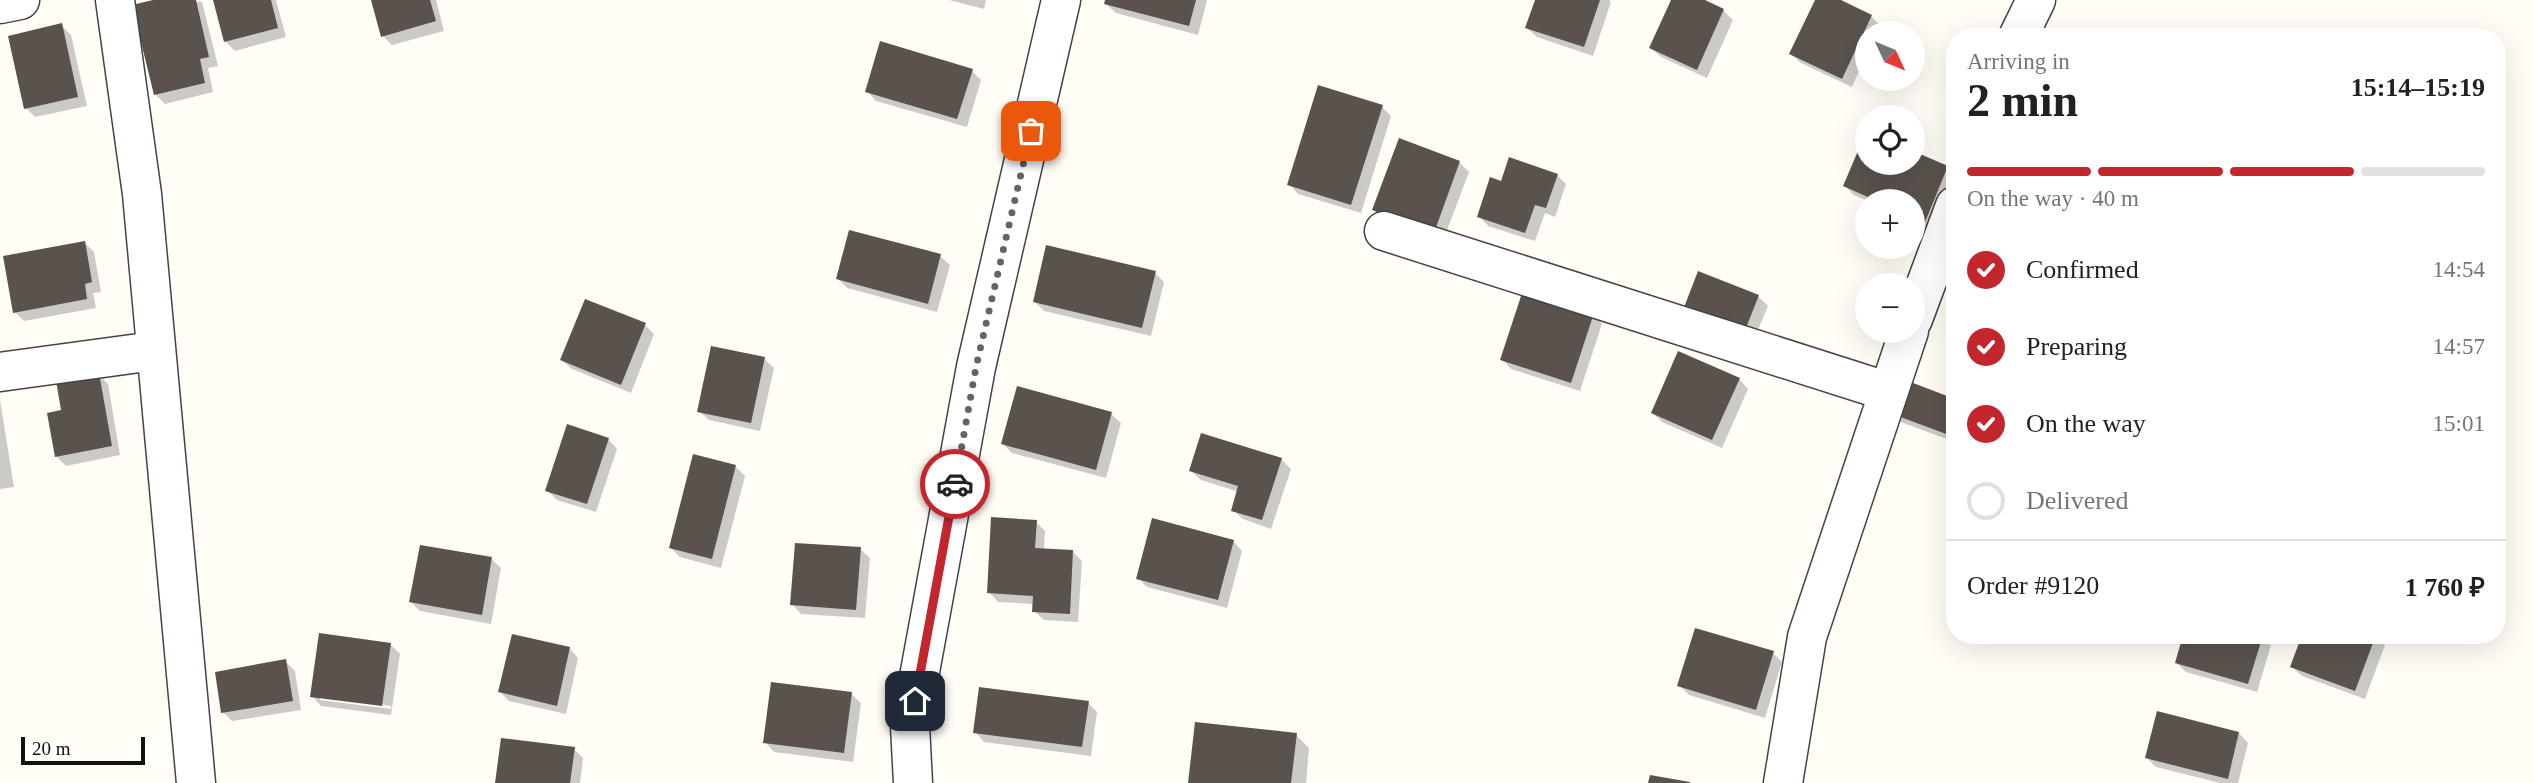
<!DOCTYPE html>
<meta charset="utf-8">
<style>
body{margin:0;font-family:"Times New Roman",serif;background:#f2f2f2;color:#202124;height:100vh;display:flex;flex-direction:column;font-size:26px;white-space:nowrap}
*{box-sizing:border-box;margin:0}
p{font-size:23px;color:#757577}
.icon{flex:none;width:38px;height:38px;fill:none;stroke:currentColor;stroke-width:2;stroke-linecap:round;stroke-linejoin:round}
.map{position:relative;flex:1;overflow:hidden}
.panel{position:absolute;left:1946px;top:28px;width:560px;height:616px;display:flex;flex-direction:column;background:#fff;border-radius:28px;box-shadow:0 7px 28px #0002}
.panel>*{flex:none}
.needle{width:46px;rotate:134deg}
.fabs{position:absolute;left:1855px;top:21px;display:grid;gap:14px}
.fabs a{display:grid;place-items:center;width:70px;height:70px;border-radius:50%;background:#fff;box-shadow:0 7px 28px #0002;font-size:35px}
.scale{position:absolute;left:21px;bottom:18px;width:124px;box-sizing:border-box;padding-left:7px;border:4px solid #111;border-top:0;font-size:19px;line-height:24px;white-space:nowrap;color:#111;-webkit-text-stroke:5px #fff;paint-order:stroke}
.pin{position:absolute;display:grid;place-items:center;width:60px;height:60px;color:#fff;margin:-30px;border-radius:14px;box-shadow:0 4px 10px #0006}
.courier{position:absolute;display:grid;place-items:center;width:70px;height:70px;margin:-35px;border:5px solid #c4262e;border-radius:50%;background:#fff;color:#222;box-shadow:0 2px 9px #0007}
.head em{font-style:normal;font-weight:800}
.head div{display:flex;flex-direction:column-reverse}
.head{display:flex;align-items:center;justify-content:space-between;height:119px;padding:0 21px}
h1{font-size:46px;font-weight:800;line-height:52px}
.bar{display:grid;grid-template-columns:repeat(4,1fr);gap:10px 7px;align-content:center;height:84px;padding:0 21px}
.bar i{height:9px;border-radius:5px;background:#e0e0e0}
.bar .on{background:#c4262e}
.bar p{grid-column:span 4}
.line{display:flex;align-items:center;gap:18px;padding:0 21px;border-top:2px solid #e0e0e0}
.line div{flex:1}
ol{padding:0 21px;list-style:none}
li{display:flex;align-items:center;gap:21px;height:77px}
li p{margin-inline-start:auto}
li .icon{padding:7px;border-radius:50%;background:#c4262e;color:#fff;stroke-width:4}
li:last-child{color:#757577}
li i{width:38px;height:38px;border:4px solid #e0e0e0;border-radius:50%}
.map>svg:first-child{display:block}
.shadow{fill:#0003;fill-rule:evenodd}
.building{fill:#5a524d}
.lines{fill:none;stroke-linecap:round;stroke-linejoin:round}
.minor-casing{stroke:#444;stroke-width:41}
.minor{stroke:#fff;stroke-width:38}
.done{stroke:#646461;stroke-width:7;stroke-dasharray:0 12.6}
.route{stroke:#c4262e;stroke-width:9}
</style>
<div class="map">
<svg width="2534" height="783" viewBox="0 0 2534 783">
<rect width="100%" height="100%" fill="#fffdf5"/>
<path class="shadow" d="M161 0 202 2 218 66 208 68 213 92 165 104 155 94Z
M214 0H276L286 37 235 51 225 41Z
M373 0H436L444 31 392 45 383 36Z
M949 0H986L984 9Z
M1107 0H1207L1198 35 1116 13 1106 4Z
M1537 0H1609L1611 2 1593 56 1537 37 1527 28Z
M1673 0H1700L1723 10 1733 20 1707 78 1661 57 1651 48Z
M1816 0H1836L1871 16 1880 25 1877 33H1867V53L1852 87 1801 63 1791 54Z
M61 25 71 35 87 106 35 117 26 108Z
M972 71 981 80 967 127 876 101 867 91Z
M1382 107 1391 116 1361 213 1298 194 1289 184Z
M1867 134V163H1913V153L1947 168 1955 175V182L1934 230 1913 221V201H1868L1854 195 1845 186Z
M1459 162 1469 172 1443 241 1384 219 1374 210Z
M1557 175 1566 184 1555 217 1545 213 1535 241 1488 226 1479 216 1502 183Z
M85 243 94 252 101 292 93 293 96 308 24 321 15 312Z
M940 256 950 265 937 312 847 288 838 279Z
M1155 273 1164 282 1151 336 1044 311 1035 302Z
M1758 296 1768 306 1753 342 1694 318Z
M1593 314 1602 324 1580 391 1511 369 1502 359Z
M645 325 654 334 631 393 572 369 562 360Z
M764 359 774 368 760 431 709 420 699 411Z
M98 374 108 384 120 455 66 466 56 456Z
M1739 379 1748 389 1722 448 1662 422 1653 413Z
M0 400 14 487 0 489Z
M1955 401V442L1898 421 1889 412Z
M1111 414 1121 423 1106 478 1012 453 1003 444Z
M608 439 617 449 596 512 557 500 547 490Z
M1281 459 1291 469 1271 529 1243 519 1233 510 1239 492 1201 480 1191 471Z
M735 466 745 476 721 568 680 557 671 548Z
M1036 522 1045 531 1044 550 1073 552 1082 561 1078 622 1044 620 1034 611V604L998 602 989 592Z
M1233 541 1242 551 1227 608 1147 587 1138 578Z
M860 549 870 558 865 618 801 614 792 604Z
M491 559 501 568 491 624 420 611 411 602Z
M2375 635 2385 645 2365 699 2302 676 2292 667Z
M2262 636 2271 645 2257 692 2186 672 2177 663Z
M390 644 400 654 391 715 321 706 312 696ZM320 696 391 706V709L320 700Z
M569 648 578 658 566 714 509 701 500 692Z
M1773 653 1782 662 1765 718 1689 695 1679 685Z
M285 661 295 671 301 710 232 721 223 712Z
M851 694 861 703 853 762 774 752 765 742Z
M1088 703 1097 712 1091 756 984 742 975 732Z
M2239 733 2248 743 2238 783H2220L2156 767 2147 758Z
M1296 735 1309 748 1306 783H1190Z
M574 749 583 758 580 783H497Z"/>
<path class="building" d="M153 0H196L209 57 200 59 205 83 154 95 132 5Z
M213 0H271L278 28 224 42Z
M371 0H430L436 21 381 37Z
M1105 0H1196L1189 26 1104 4Z
M1535 0H1600L1584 47 1525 28Z
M1671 0H1705L1724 9 1697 70 1649 48Z
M1815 0H1841L1872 15 1842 79 1789 54Z
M62 23 78 97 24 109 8 36Z
M880 41 973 69 957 119 865 92Z
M1318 85 1383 105 1351 205 1287 185Z
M1867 130V163H1913V151L1948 166 1925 222 1913 216V201H1877L1843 186Z
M1399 138 1460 161 1434 233 1372 210Z
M1509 157 1558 174 1546 208 1535 205 1525 233 1477 217 1490 177 1501 181Z
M849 230 941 254 928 304 836 279Z
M85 241 92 282 85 284 87 299 13 313 3 256Z
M1046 245 1156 271 1142 328 1033 302Z
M1698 271 1759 295 1744 333 1683 310Z
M1523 290 1594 313 1571 383 1500 360Z
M585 299 646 323 621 385 560 360Z
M711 346 765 357 751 423 697 412Z
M1678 351 1740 378 1712 440 1651 413Z
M99 373 112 446 55 457 47 413 61 410 56 381Z
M1900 378 1955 399V420L1949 435 1887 412Z
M1017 386 1112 412 1096 470 1001 444Z
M567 424 609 438 587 504 545 491Z
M1201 433 1282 458 1262 520 1231 511 1238 486 1189 471Z
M693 454 736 465 712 559 669 548Z
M991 517 1037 520 1035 548 1073 550 1070 614 1032 612 1033 596 987 593Z
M1152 518 1234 540 1218 600 1136 579Z
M795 543 861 547 856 610 790 605Z
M420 545 492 557 482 615 409 602Z
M1695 628 1774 651 1756 710 1677 686Z
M319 633 391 643 382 706 310 697Z
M512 634 570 647 557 706 498 692Z
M2183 635H2263L2248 684 2175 663Z
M2302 635H2376L2355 691 2290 667Z
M286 659 293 701 221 713 215 672Z
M771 682 852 692 844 753 763 743Z
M979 687 1089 701 1082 747 973 733Z
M2157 711 2239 732 2228 779 2145 758Z
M1195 722 1297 733 1291 783H1188Z
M501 738 575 747 570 783H495Z
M1650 775 1690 782V783H1648Z"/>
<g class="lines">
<defs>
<path id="minor" d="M115 0 142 194 196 783
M0 4 20 0
M2018 37 2036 0
M1384 231 1886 391
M1913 319 1955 206
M0 372 154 351
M913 783 910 726 976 367 1061 0
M1783 783 1807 637 1909 331"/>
</defs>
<use href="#minor" class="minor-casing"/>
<use href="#minor" class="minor"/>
</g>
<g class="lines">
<path class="done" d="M955 484 976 367 1031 131"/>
<path class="route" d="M915 701 955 484"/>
</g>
</svg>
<div class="fabs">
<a><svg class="needle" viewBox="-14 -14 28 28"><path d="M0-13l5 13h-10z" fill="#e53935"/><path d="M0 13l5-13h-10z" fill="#757577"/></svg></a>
<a><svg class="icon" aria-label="locate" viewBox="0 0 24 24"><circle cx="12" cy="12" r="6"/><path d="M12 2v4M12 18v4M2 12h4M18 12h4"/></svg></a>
<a>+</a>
<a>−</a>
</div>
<div class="scale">20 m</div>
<div class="pin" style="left:1031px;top:131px;background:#ea580c"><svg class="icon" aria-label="bag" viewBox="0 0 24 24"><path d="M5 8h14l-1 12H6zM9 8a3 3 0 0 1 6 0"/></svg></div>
<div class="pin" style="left:915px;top:701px;background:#1f2937"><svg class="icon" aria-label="home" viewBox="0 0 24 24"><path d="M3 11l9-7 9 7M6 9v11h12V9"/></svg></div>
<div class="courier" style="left:955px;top:484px"><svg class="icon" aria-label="car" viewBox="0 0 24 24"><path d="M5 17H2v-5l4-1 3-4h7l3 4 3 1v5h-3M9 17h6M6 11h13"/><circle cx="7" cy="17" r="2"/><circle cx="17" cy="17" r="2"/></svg></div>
<section class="panel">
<div class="head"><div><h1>2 min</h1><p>Arriving in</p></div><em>15:14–15:19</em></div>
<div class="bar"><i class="on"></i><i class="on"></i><i class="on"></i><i></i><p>On the way · 40 m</p></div>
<ol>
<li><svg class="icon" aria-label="check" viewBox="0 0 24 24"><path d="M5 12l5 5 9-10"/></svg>Confirmed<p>14:54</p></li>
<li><svg class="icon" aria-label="check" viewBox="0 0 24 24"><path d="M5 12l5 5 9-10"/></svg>Preparing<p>14:57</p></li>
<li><svg class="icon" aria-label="check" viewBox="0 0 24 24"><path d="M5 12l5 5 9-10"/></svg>On the way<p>15:01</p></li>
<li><i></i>Delivered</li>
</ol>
<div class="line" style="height:91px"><div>Order #9120</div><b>1 760 ₽</b></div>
</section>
</div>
